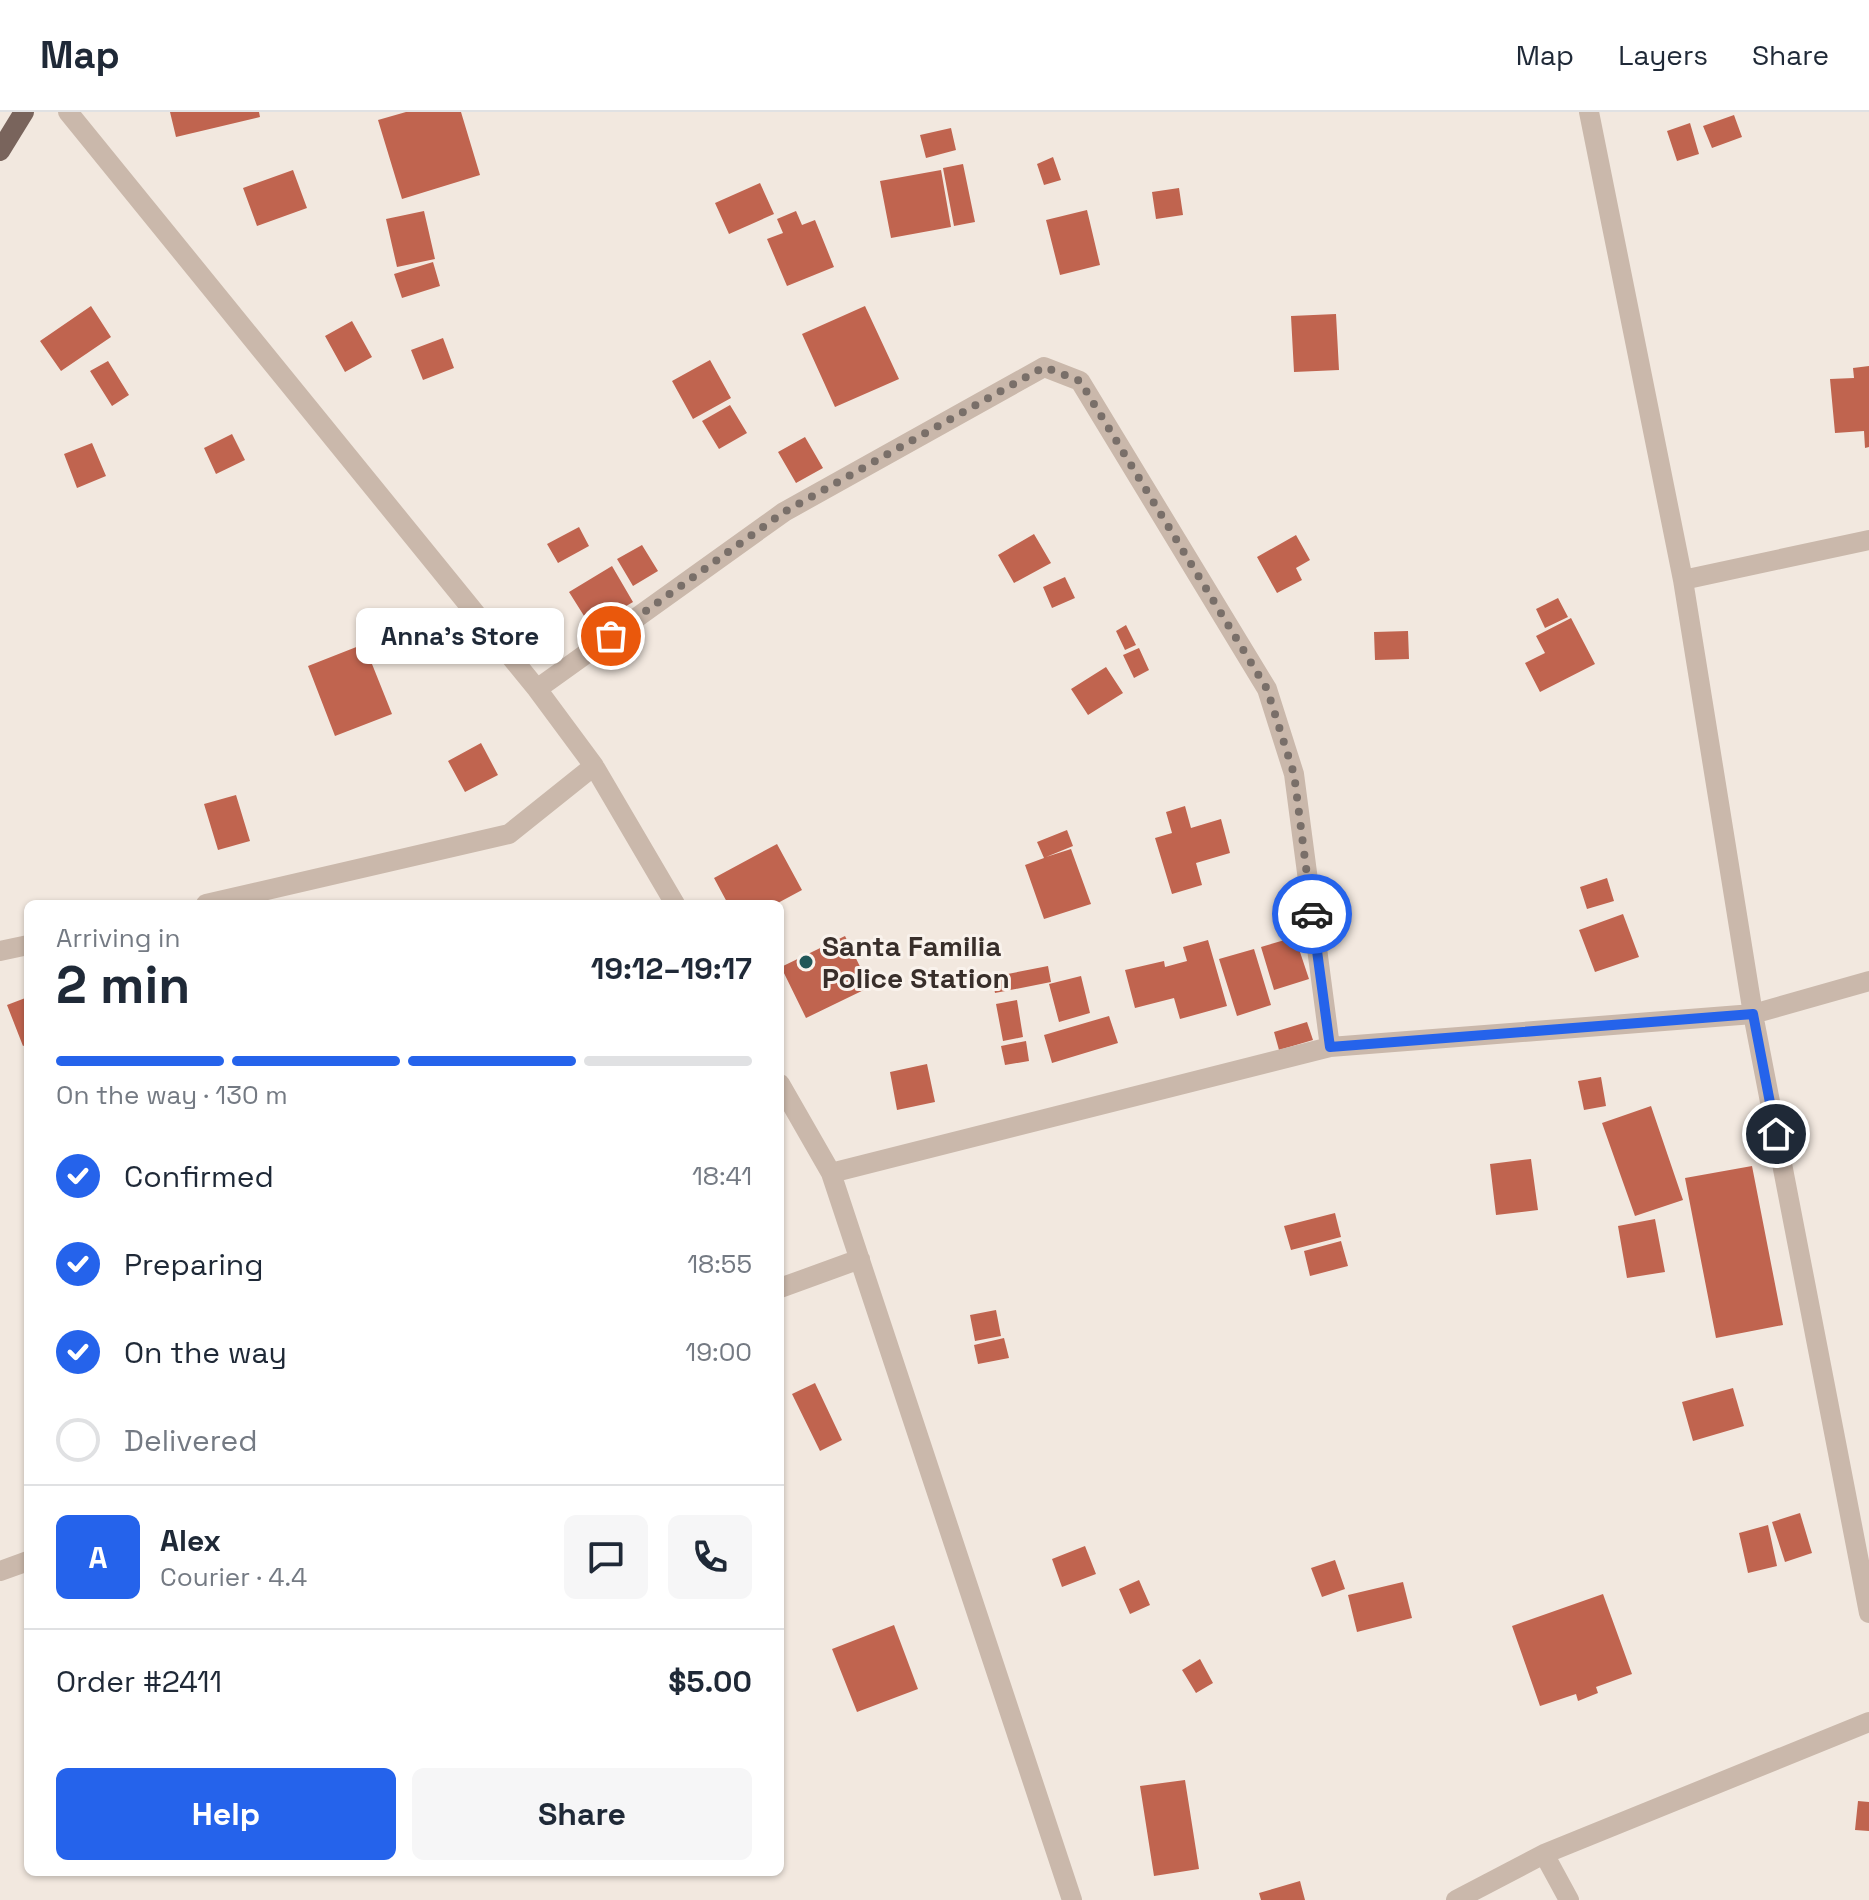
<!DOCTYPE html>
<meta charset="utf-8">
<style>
body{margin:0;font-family:"Space Grotesk",sans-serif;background:#f6f6f7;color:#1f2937;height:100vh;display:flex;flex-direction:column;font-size:30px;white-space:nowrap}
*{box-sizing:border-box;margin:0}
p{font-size:26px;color:#747a83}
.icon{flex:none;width:44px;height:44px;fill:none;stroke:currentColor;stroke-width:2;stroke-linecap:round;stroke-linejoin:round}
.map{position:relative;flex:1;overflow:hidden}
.side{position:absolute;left:24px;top:788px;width:760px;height:976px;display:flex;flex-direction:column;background:#fff;border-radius:12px;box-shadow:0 2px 6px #0004}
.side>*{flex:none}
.pin{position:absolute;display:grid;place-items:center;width:68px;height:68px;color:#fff;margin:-34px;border:4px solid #fff;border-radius:50%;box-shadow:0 2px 8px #0007}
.courier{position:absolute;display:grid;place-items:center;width:80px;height:80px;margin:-40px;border:6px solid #2563eb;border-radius:50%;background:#fff;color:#222;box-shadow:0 2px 10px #0007}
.bubble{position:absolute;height:56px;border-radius:12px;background:#fff;box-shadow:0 2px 6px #0004;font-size:26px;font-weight:700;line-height:56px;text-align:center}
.headline em{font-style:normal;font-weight:700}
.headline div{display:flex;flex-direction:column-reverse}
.headline{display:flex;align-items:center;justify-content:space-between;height:136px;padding:0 32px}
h1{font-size:52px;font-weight:700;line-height:60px}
.bar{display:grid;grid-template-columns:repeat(4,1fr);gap:12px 8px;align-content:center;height:96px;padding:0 32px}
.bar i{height:10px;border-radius:6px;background:#e0e1e3}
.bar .active{background:#2563eb}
.bar p{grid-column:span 4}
.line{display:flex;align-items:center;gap:20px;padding:0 32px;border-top:2px solid #e0e1e3}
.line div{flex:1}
.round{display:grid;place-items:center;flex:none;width:84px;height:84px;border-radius:12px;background:#f6f6f7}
ol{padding:0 32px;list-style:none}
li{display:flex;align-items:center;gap:24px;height:88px}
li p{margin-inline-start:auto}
li .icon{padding:8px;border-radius:50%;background:#2563eb;color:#fff;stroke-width:4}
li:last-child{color:#747a83}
li i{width:44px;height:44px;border:4px solid #e0e1e3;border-radius:50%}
.button{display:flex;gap:16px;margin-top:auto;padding:16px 32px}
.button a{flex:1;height:92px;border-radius:12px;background:#2563eb;color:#fff;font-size:32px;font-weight:700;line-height:92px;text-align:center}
.button a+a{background:#f6f6f7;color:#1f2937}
header{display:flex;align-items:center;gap:48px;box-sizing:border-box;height:112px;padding:0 40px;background:#fff;border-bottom:2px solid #e0e1e3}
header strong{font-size:38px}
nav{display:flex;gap:44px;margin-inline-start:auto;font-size:28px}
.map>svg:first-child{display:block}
.building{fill:#c0644f}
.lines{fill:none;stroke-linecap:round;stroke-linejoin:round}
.minor{stroke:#cab8ab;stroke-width:20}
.major{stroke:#79645c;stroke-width:20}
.done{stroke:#796f69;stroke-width:8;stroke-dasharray:0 14.4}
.route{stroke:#2563eb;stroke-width:10}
.poi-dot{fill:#215758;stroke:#f9f2ec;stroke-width:3}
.labels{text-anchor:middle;stroke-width:6;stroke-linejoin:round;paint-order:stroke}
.poi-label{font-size:28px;font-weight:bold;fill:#382e2a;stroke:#f9f2ec;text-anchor:start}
</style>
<header>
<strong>Map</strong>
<nav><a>Map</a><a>Layers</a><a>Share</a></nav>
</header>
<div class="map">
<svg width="1869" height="1788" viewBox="0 0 1869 1788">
<rect width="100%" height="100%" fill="#f2e8df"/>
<path class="building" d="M170 0H259L260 5 176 25Z
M406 0H461L480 63 402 87 378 8Z
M1734 3 1742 25 1712 36 1703 14Z
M1690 11 1699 42 1677 49 1667 19Z
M951 16 956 38 926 46 920 23Z
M1053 45 1061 68 1044 73 1037 52Z
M963 52 975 110 954 114 943 56Z
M293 58 307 96 257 114 243 76Z
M941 58 951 115 891 126 880 69Z
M760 71 774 102 729 122 715 91Z
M1179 76 1183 103 1156 107 1152 80Z
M1087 98 1100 153 1060 163 1046 108Z
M424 99 435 147 397 155 386 107Z
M796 99 802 113 815 108 834 155 787 174 767 127 783 121 777 107Z
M433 150 440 174 402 186 394 162Z
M91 194 111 225 61 259 40 229Z
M865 194 899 267 835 295 802 222Z
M1336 202 1339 258 1294 260 1291 204Z
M352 209 372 245 345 260 325 224Z
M443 226 454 256 423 268 411 238Z
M710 248 731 286 693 307 672 269Z
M108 249 129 283 112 294 90 259Z
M1869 254V335L1865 336 1864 319 1835 321 1830 267 1854 266 1853 256Z
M730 293 747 321 719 337 702 309Z
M232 322 245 348 216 362 204 336Z
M805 325 823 356 796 371 778 340Z
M92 331 106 364 77 376 64 342Z
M579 415 589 434 558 451 547 432Z
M1034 422 1051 451 1014 471 998 443Z
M1296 423 1310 448 1296 456 1302 468 1277 481 1257 445Z
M642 433 658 459 633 474 617 447Z
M612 454 633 490 591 515 569 480Z
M1065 465 1075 486 1052 496 1043 475Z
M1558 486 1568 505 1545 516 1536 497Z
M1571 506 1595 552 1540 580 1525 551 1545 541 1536 524Z
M1126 513 1136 533 1125 538 1116 519Z
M1408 519 1409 547 1375 548 1374 520Z
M364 532 392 602 335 624 308 554Z
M1139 536 1149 558 1134 566 1123 543Z
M1106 555 1123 581 1088 603 1071 577Z
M481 631 498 663 465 680 448 649Z
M236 683 250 729 218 738 204 692Z
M1185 694 1191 716 1221 707 1230 741 1196 751 1202 773 1172 782 1155 726 1172 721 1166 700Z
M1067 718 1073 734 1046 745 1071 737 1091 792 1044 807 1025 753 1044 746 1037 730Z
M777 732 802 778 776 792H728L714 766Z
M1607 766 1614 789 1587 797 1580 775Z
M1623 802 1639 845 1595 860 1579 818Z
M845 824 870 875 806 906 781 855Z
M1295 825 1309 867 1274 878 1261 835Z
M1208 828 1227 894 1180 907 1174 886 1135 896 1125 858 1164 849 1165 855 1187 849 1183 835Z
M1254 837 1271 893 1237 904 1219 847Z
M1048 854 1051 870 995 881 992 865Z
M1081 864 1090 901 1059 910 1049 872Z
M28 885V932L23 934 7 893Z
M1017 888 1023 925 1003 929 996 892Z
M1109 904 1118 931 1052 951 1044 923Z
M1307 910 1313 928 1279 938 1274 920Z
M1026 929 1029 949 1005 953 1001 934Z
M927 952 935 990 897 998 890 960Z
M1601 965 1606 994 1584 998 1578 969Z
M1651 994 1683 1088 1635 1104 1602 1011Z
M1531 1047 1538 1098 1496 1103 1490 1052Z
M1752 1054 1783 1213 1716 1226 1685 1066Z
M1335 1101 1341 1125 1291 1138 1284 1114Z
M1655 1107 1665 1160 1627 1166 1618 1114Z
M1341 1129 1348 1154 1310 1164 1304 1139Z
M996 1198 1001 1224 975 1229 970 1203Z
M1004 1226 1009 1246 978 1252 974 1233Z
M815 1271 842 1328 820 1339 792 1282Z
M1733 1276 1744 1314 1693 1329 1682 1290Z
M1800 1401 1812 1441 1785 1450 1772 1410Z
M1768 1413 1777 1454 1748 1461 1739 1421Z
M1085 1434 1096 1462 1062 1475 1052 1447Z
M1335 1448 1345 1477 1322 1485 1311 1456Z
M1139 1468 1150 1493 1130 1502 1119 1477Z
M1403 1470 1412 1506 1357 1520 1348 1483Z
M1603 1482 1632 1562 1596 1575 1598 1581 1578 1589 1576 1582 1540 1594 1512 1514Z
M894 1513 918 1577 857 1600 832 1537Z
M1200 1547 1213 1571 1196 1581 1182 1558Z
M1185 1668 1199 1757 1154 1764 1140 1674Z
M1858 1689 1869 1690V1719L1855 1718Z
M1300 1769 1305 1788H1261L1259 1781Z"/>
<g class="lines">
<path class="minor" d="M68 0 537 577 594 654 675 792
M1589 0 1683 468 1753 902 1869 1501
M1683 468 1869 428
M537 577 784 400 1044 255 1080 269 1267 577 1294 662 1330 935
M206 792 509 722 594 654
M0 839 28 833
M780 972 831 1061 1072 1788
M831 1061 1330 935 1753 902 1869 869
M780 1176 860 1147
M0 1459 28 1449
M1544 1742 1569 1788
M1456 1788 1544 1742 1869 1610"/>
<path class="major" d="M0 39 24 0"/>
</g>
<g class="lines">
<path class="done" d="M611 524 784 400 1044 255 1080 269 1267 577 1294 662 1312 802"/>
<path class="route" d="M1312 802 1330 935 1753 902 1776 1022"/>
</g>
<circle class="poi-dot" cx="806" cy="850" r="8"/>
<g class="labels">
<g class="poi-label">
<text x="822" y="844">Santa Familia<tspan x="822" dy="32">Police Station</tspan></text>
</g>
</g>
</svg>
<div class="pin" style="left:611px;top:524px;background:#ea580c"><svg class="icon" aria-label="bag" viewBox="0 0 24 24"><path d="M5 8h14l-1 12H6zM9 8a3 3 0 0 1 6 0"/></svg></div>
<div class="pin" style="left:1776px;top:1022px;background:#1f2937"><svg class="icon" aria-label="home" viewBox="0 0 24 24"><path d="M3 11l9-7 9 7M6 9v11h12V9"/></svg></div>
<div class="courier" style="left:1312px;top:802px"><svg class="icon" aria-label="car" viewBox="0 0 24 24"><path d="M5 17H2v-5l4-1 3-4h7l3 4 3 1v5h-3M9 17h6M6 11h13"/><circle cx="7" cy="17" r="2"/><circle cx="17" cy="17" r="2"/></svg></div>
<div class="bubble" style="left:356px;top:496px;width:208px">Anna's Store</div>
<section class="side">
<div class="headline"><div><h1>2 min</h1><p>Arriving in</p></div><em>19:12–19:17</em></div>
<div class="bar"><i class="active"></i><i class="active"></i><i class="active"></i><i></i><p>On the way · 130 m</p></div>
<ol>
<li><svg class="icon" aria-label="check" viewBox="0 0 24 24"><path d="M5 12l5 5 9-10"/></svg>Confirmed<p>18:41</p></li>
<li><svg class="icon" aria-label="check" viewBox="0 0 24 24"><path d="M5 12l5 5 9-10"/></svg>Preparing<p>18:55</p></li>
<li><svg class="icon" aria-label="check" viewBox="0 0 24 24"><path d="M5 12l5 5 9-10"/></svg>On the way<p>19:00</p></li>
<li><i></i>Delivered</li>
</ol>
<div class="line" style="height:144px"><b class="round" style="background:#2563eb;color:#fff">A</b><div><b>Alex</b><p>Courier · 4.4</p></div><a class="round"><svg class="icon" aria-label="chat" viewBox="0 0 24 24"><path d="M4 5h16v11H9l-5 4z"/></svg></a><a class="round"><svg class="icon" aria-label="phone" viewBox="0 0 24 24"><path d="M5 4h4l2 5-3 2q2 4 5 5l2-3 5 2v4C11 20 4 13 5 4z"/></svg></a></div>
<div class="line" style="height:104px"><div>Order #2411</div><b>$5.00</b></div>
<div class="button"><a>Help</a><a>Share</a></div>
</section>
</div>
